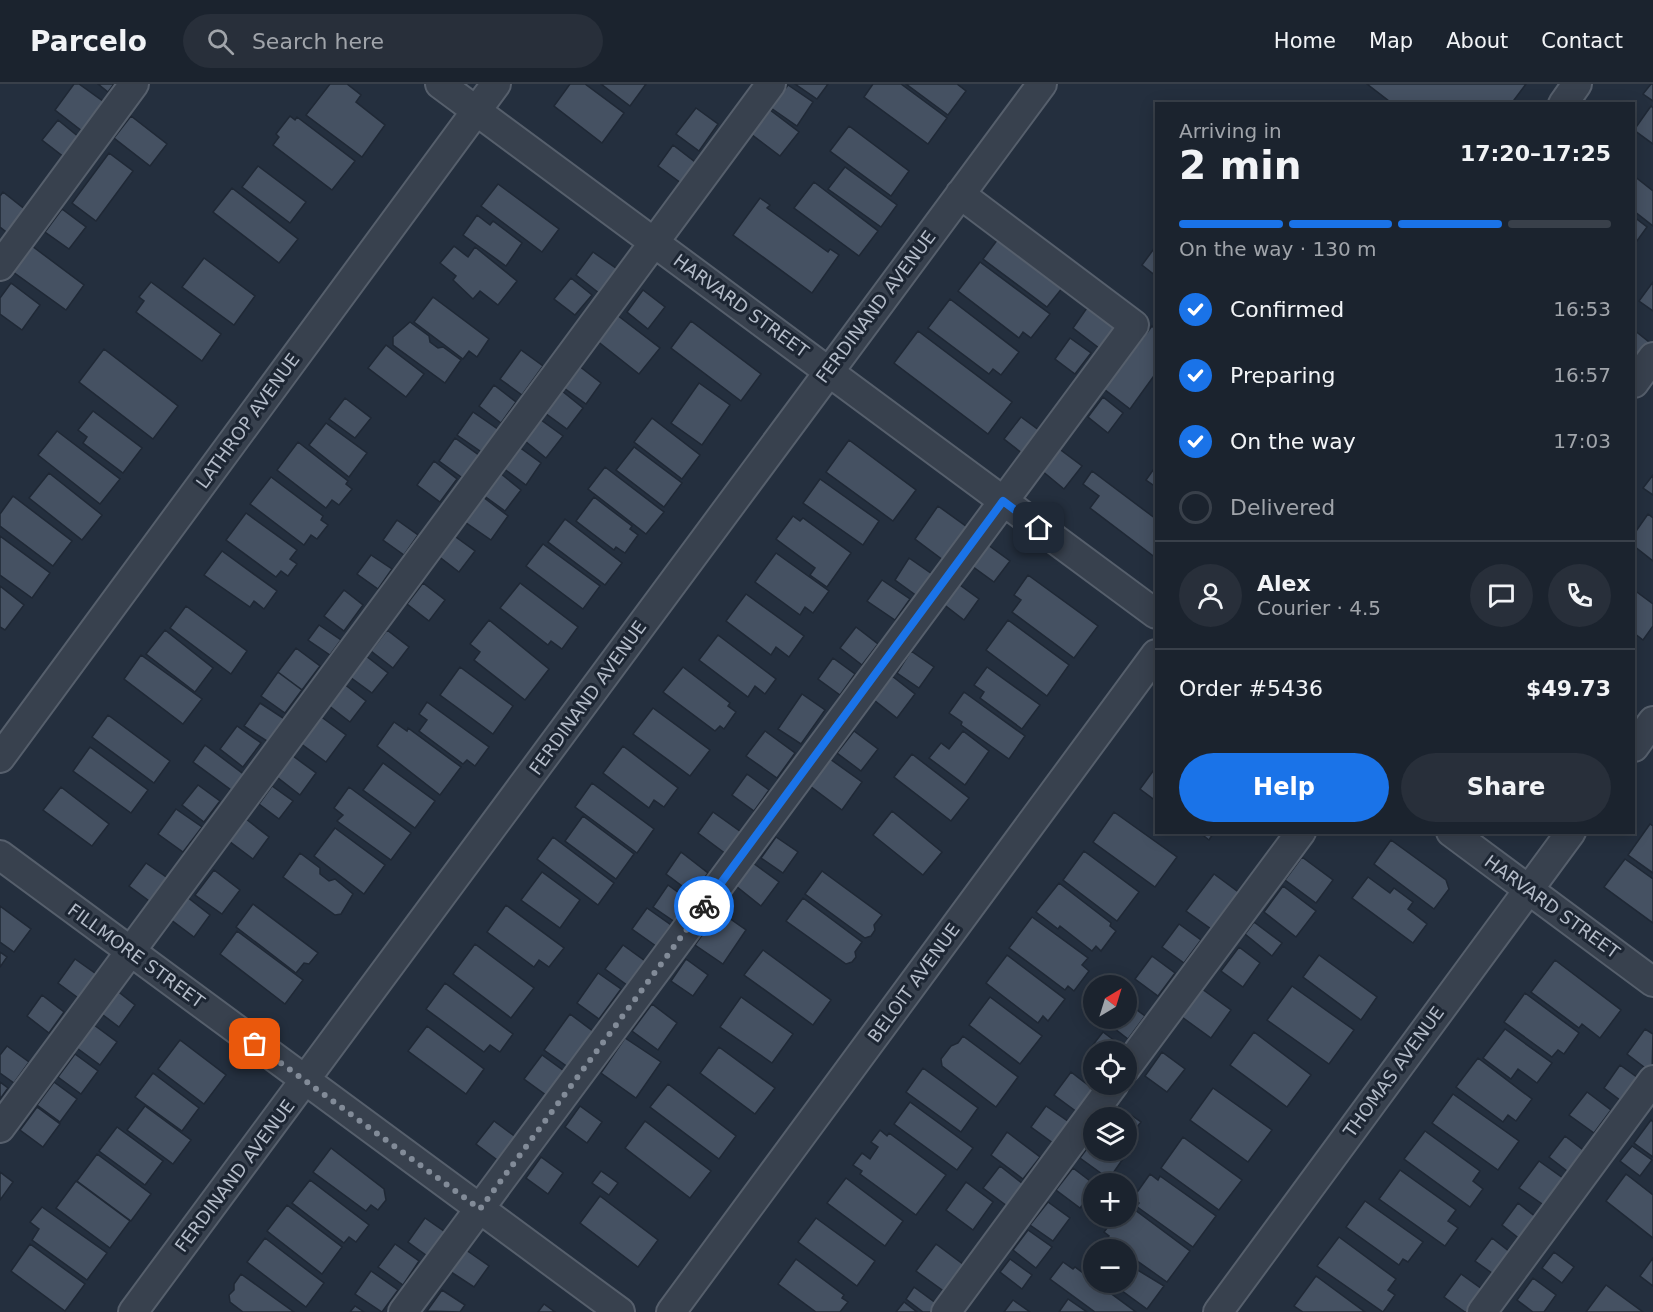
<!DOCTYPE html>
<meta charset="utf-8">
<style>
body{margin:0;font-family:"DejaVu Sans",sans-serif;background:#282f3a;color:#f1f3f6;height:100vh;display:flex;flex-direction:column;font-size:22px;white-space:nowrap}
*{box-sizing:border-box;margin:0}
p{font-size:20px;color:#a0a4aa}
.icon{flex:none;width:33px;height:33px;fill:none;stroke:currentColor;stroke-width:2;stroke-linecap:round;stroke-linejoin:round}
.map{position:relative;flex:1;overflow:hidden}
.details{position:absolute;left:1155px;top:18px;width:480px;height:732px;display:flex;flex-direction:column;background:#1b232e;border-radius:0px;box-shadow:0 3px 15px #0003,0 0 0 2px #39404a}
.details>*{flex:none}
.needle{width:39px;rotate:38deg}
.fabs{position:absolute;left:1083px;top:891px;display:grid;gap:12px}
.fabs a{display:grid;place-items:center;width:54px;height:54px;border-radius:50%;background:#1b232e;box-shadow:0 3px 15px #0003,0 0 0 2px #39404a;font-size:30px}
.pin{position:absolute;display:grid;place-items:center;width:51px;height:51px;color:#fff;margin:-26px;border-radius:12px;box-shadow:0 3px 9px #0006}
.courier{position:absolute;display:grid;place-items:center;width:60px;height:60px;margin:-30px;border:4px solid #1a73e8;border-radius:50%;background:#fff;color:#222;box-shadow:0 2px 8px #0007}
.headline em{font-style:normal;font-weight:700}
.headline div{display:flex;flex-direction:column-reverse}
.headline{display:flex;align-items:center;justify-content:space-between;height:102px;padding:0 24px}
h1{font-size:39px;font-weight:700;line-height:45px}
.bar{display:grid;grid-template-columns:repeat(4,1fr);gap:9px 6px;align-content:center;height:72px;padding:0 24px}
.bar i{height:8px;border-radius:4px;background:#39404a}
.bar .active{background:#1a73e8}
.bar p{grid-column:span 4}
.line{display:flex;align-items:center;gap:15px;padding:0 24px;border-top:2px solid #39404a}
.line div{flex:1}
.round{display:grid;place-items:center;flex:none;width:63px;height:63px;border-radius:32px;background:#282f3a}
ol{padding:0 24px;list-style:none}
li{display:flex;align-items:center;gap:18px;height:66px}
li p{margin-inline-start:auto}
li .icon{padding:6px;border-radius:50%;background:#1a73e8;color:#fff;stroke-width:4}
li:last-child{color:#a0a4aa}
li i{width:33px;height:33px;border:3px solid #39404a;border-radius:50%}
.cta{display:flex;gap:12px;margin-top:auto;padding:12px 24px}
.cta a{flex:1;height:69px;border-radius:36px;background:#1a73e8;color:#fff;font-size:24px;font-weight:700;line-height:69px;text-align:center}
.cta a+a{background:#282f3a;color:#f1f3f6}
header{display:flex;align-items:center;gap:36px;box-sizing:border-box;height:84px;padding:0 30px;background:#1b232e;border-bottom:2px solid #39404a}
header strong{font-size:28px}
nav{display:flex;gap:33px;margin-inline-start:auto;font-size:21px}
.search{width:420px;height:54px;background:#282f3a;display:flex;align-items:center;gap:15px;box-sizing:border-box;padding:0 21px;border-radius:33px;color:#a0a4aa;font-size:22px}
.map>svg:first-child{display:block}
.building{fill:#455162;stroke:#1f2835;stroke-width:1.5}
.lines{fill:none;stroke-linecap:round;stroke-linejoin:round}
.minor-casing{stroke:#565f6c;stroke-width:32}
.minor{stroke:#38414e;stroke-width:28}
.done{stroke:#828b98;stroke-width:6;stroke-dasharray:0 10.8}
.route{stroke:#1a73e8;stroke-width:8}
.labels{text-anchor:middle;stroke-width:6;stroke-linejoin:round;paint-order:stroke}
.street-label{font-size:18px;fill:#b4bcc9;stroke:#1d2633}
</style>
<header>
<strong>Parcelo</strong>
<div class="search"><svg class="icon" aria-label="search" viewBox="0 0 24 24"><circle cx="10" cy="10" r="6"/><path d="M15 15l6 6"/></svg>Search here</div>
<nav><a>Home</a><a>Map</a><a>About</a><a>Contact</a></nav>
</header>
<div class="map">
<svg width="1653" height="1228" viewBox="0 0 1653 1228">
<rect width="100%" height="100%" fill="#242f3e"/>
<path class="building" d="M74 0H79L104 18 82 47 55 26Z
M98 0H114L108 8Z
M330 0H347L361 11 356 18 385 41 362 73 306 31Z
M570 0H585L624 29 602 59 554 22Z
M601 0H646L630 22Z
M795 0H828L817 15Z
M873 0H901L947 34 928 60 864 13Z
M906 0H957L966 7 948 31Z
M1367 0H1526L1511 20H1393Z
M1651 0H1653V17L1643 10Z
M788 1 813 18 797 42 771 24Z
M1651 22 1653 24V60L1634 46Z
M696 24 718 40 699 67 676 50Z
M770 26 799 48 780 72 751 50Z
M131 32 167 60 150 82 114 54Z
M290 32 295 36 297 33 355 77 332 106 273 61 279 53 276 50Z
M58 36 80 54 64 73 42 56Z
M849 42 909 87 891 112 830 67Z
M673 61 695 78 681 99 658 82Z
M109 69 133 87 96 137 72 119Z
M258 82 306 118 290 139 242 103Z
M845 83 897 121 881 143 828 105Z
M1634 92 1653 107V142L1634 127Z
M814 98 878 147 859 172 794 124Z
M498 100 559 145 542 168 481 122Z
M232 104 298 155 279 179 213 128Z
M3 108 27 127 9 150 0 143V112Z
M760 114 770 121 767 124 828 168 830 165 839 171 812 209 733 151Z
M62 125 86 143 69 165 45 148Z
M477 131 490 141 493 137 522 159 506 182 463 151Z
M1634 133 1647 143 1634 161Z
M998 155 1063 203 1047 223 983 175Z
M28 159 84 201 66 226 9 185Z
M454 162 468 173 475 163 517 197 498 221 480 207 473 215 453 196 456 192 440 179Z
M1156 162V192L1142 181Z
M593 168 617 185 599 209 576 191Z
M204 174 255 212 234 241 182 203Z
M980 178 1050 230 1031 254 1023 248 1019 254 958 207Z
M571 194 592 211 575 231 554 215Z
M151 198 221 250 202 277 136 228 144 217 139 213Z
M1653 198V227L1639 217Z
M11 199 40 221 22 246 0 230V214Z
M643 206 665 223 648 245 627 228Z
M433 213 489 255 477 273 469 267 463 275 414 238Z
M950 215 1019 268 1001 291 993 285 989 290 928 244Z
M1089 221 1116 241 1099 264 1073 244Z
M617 231 660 264 639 290 596 256Z
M691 237 761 290 741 317 671 264Z
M410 238 429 252 430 258 438 264 443 263 461 276 445 299 393 261V253Z
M1152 242 1156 246V289L1130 325 1104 305Z
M1634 246 1649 258 1634 279Z
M918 247 1012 318 988 350 894 279Z
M1070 254 1091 269 1075 290 1055 275Z
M386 261 424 290 406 313 368 284Z
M104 265 178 322 153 355 79 298Z
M521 266 543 282 522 311 500 295Z
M579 282 601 299 586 320 564 304Z
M699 299 730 321 702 361 671 339Z
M494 301 516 318 501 339 479 322Z
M562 307 583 324 567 345 545 329Z
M1103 313 1123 329 1108 349 1088 333Z
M345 314 371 334 355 354 329 335Z
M93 327 142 364 123 389 83 359 87 353 78 346Z
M473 328 499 346 483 369 457 351Z
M1021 333 1040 347 1023 370 1004 355Z
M652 334 700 371 682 395 634 358Z
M541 336 563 352 546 374 525 357Z
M326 339 367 369 349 393 309 361Z
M57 347 120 395 100 420 38 371Z
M455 354 480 372 464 395 439 377Z
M849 356 916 406 893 437 826 388Z
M298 358 348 397 346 400 352 405 339 421 332 416 326 424 277 386Z
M519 363 541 379 526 401 503 384Z
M634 363 682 399 664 423 616 386Z
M1058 364 1082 382 1064 405 1041 386Z
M434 377 457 395 440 418 417 401Z
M1156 382V403L1146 396Z
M605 383 664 428 646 450 588 405Z
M1092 387 1156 435V474L1090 424 1099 412 1083 400Z
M49 389 102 431 82 456 29 414Z
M500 389 521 406 505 427 483 411Z
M1653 391V411L1643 404Z
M271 393 323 432 321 436 328 441 317 455 311 451 304 461 250 420Z
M820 395 879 437 863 461 803 419Z
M13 412 72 457 53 482 0 442V430Z
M483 413 508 432 491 456 465 438Z
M594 413 632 442 630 445 638 451 625 469 616 463 614 466 576 437Z
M938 422 967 443 943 476 915 455Z
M246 429 297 466 290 475 297 480 288 492 281 487 276 493 226 456Z
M1648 430 1653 434V477L1634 462V450Z
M793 432 800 437 803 434 851 469 827 503 810 491 815 484 776 455Z
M565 435 622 479 605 501 548 458Z
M397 436 418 451 404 471 383 456Z
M453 451 475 467 459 488 437 471Z
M0 452 50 489 32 514 0 491Z
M543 460 600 502 583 525 526 482Z
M988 461 1010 477 994 498 972 482Z
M222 467 277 507 264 525 254 517 250 523 204 491Z
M776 469 829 507 813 529 805 523 800 531 755 498Z
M371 471 392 485 378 505 357 490Z
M909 474 932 490 917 512 895 496Z
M1028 491 1098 542 1074 574 1012 528 1021 516 1014 511Z
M882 496 910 515 895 536 867 517Z
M423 499 445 516 429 537 407 520Z
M520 499 578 543 562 565 551 557 548 561 500 524Z
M957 499 979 515 964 536 942 519Z
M0 502 24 521 5 546 0 543Z
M344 506 363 521 344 547 324 532Z
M1634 506 1653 520V542L1643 556 1634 549Z
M746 510 804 552 789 573 776 563 771 571 726 537Z
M186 522 247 567 231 590 170 544Z
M489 536 549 585 525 616 474 576 480 568 470 560Z
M1008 536 1069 581 1047 612 986 566Z
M319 541 341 556 330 571 308 556Z
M856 543 878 560 862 581 840 564Z
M165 546 213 584 195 608 146 570Z
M387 546 409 563 393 584 371 567Z
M718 551 776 595 765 610 755 602 748 613 699 576Z
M296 564 320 582 302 606 278 588Z
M911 567 934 583 919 604 897 589Z
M141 571 202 615 183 640 124 595Z
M366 572 388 589 372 609 350 593Z
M833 574 855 590 840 611 818 595Z
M460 583 513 622 493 650 440 611Z
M683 583 730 619 728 622 736 628 724 645 720 642 715 647 663 608Z
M987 583 1040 621 1022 645 980 614 984 608 974 601Z
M278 588 302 606 285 629 261 612Z
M892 592 915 610 897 634 874 616Z
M344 600 366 617 350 638 328 621Z
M964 608 1025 652 1009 675 961 641 962 638 949 629Z
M802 610 825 626 801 660 778 645Z
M427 618 489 663 475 682 467 676 463 680 419 647 427 636 419 630Z
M260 619 286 636 270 659 244 642Z
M653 624 710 666 690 692 633 650Z
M108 631 170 677 154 699 92 653Z
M320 632 346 651 326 678 300 659Z
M394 638 407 647 408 644 461 683 440 711 377 662Z
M237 642 261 659 243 683 220 665Z
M765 647 795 669 777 694 746 672Z
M854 647 878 665 861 687 837 669Z
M963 647 989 667 965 701 929 674 941 659 949 665Z
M205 661 246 692 234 708 193 678Z
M623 662 678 704 664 723 654 716 649 724 603 689Z
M90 663 148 706 131 729 73 687Z
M912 670 969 714 951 737 894 693Z
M293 672 316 689 300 711 277 693Z
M830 675 862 698 842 726 810 702Z
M383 679 435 717 415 744 363 706Z
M1156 683V717L1140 705Z
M747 690 769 706 754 727 732 711Z
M592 699 654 745 637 769 575 723Z
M198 701 220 717 204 738 182 721Z
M272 702 293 717 279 735 259 720Z
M61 703 109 740 92 762 43 726Z
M349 703 411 749 391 776 337 737 343 731 334 724Z
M176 725 202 743 183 768 158 750Z
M892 727 942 768 923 791 873 751Z
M713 728 741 748 726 770 698 749Z
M1114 728 1177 773 1155 803 1093 758Z
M583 732 634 770 616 795 565 757Z
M246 735 269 753 253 775 229 757Z
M1650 740 1653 742V789L1628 771Z
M335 744 385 781 364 810 314 772Z
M1199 748H1214L1209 756Z
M553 753 614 799 598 821 537 775Z
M776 753 798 768 783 789 761 774Z
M1391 756 1446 796 1449 805 1434 825 1374 780Z
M1084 767 1139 808 1117 837 1063 796Z
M681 768 708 789 693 810 666 790Z
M300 769 320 784V790L329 797 335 795 353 810 341 830 335 831 283 793Z
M1302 773 1333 796 1316 819 1285 796Z
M1625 775 1653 795V839L1604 803Z
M146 779 169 795 152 819 129 802Z
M753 779 779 798 761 822 736 802Z
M214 786 240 806 222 830 195 811Z
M822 787 882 831 874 841 875 846 871 852 865 854 805 810Z
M542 788 580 816 560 844 521 816Z
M1214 790 1241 810 1214 847 1186 827Z
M1368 793 1390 809 1394 804 1413 818 1408 825 1427 840 1413 859 1352 814Z
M1059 799 1111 839 1110 842 1116 847 1101 867 1096 862 1092 867 1060 842 1058 845 1036 828Z
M668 801 690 817 675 838 653 823Z
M1283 802 1316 827 1296 853 1264 828Z
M187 813 210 831 194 853 170 835Z
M803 814 862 858 855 868 856 873 852 878 846 880 786 837Z
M253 820 318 869 309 880 304 879 296 889 236 843Z
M506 821 564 864 549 883 539 876 534 883 487 848Z
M0 822 31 845 14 868 0 858Z
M647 824 671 841 656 862 632 845Z
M719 827 746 846 723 880 695 861Z
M1032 833 1088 874 1082 881 1089 887 1074 907 1068 902 1065 906 1009 864Z
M1254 838 1282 859 1272 872 1245 850Z
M1179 840 1201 856 1184 879 1162 863Z
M237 847 303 896 285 920 220 870Z
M475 860 534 904 511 934 453 890Z
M623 861 645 877 627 901 605 885Z
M1239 863 1260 879 1243 903 1221 887Z
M763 866 831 916 813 941 744 891Z
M0 868 7 873 0 883Z
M1007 871 1065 915 1048 937 1043 932 1038 939 986 899Z
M1319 871 1377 913 1361 936 1303 893Z
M1152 872 1175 889 1158 912 1135 895Z
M75 875 99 892 81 916 58 899Z
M686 875 708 891 693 912 671 897Z
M1555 876 1621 926 1600 954 1582 940 1579 944 1531 908Z
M598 889 621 905 599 935 577 919Z
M445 899 513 950 500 968 490 961 484 968 426 925Z
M1292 902 1354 946 1329 980 1267 936Z
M1202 905 1231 926 1211 954 1182 933Z
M116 906 135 921 119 943 99 928Z
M1525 909 1579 949 1564 970 1558 966 1552 973 1504 938Z
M42 911 64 928 49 949 27 932Z
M741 913 793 950 772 979 720 943Z
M990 913 1042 952 1020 980 969 941Z
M1126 918 1145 932 1128 955 1106 938 1109 934H1126Z
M652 920 677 939 658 966 632 947Z
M570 930 594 948 568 983 544 966Z
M94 941 117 958 100 981 77 964Z
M427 942 484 985 466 1010 408 967Z
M1505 945 1552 979 1537 999 1518 985 1511 995 1483 974Z
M1645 945 1653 950 1652 989 1627 970Z
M1103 948 1127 966 1094 968V978L1085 971Z
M1254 948 1311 991 1287 1023 1230 981Z
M963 952 1018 993 996 1023 942 982 941 975 951 962 958 959Z
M625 954 661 978 636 1014 601 989Z
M180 956 226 991 204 1020 158 985Z
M7 962 29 978 14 999 0 989V971Z
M719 963 775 1004 755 1030 700 989Z
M1162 968 1185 985 1167 1008 1145 992Z
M75 970 98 987 81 1010 58 993Z
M542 971 564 987 546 1011 524 995Z
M1478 974 1532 1015 1516 1037 1508 1031 1503 1038 1456 1003Z
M1620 981 1645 999 1628 1022 1604 1004Z
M923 984 978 1024 961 1048 906 1008Z
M1071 988 1093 1005 1077 1028 1054 1011Z
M153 989 199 1024 182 1047 135 1013Z
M0 998 8 1004 0 1015Z
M54 998 77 1015 60 1038 37 1021Z
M668 1000 736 1052 719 1075 650 1023Z
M1213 1004 1272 1046 1248 1078 1190 1036Z
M1587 1008 1611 1026 1594 1049 1569 1031Z
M1453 1010 1519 1057 1498 1086 1432 1039Z
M910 1018 973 1064 957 1086 894 1040Z
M145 1022 191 1056 173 1080 127 1046Z
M580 1022 602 1038 587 1059 565 1043Z
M1046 1022 1069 1038 1053 1059 1031 1043Z
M1118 1022 1141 1038 1126 1057V1034H1109Z
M37 1023 60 1040 43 1063 20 1046Z
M1651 1036 1653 1038V1073L1634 1059Z
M494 1037 517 1054 500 1078 476 1060Z
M645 1037 711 1087 690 1114 625 1064Z
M117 1043 163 1077 145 1101 99 1067Z
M880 1046 887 1052 889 1049 946 1091 916 1131 860 1090 862 1087 853 1081 862 1069 870 1075 878 1063 871 1058Z
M1425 1047 1480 1087 1473 1097 1483 1105 1470 1123 1404 1075Z
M1007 1048 1040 1073 1023 1095 991 1071Z
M1565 1052 1587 1069 1571 1090 1549 1073Z
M1183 1053 1242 1096 1219 1126 1161 1084Z
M1094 1055V1066H1124L1127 1069 1109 1095 1080 1074Z
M1632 1062 1652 1076 1640 1092 1620 1077Z
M331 1064 384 1105 386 1116 378 1126 371 1121 366 1127 313 1088Z
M97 1070 151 1110 131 1137 77 1097Z
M541 1073 563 1089 548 1110 526 1094Z
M1539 1077 1567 1097 1548 1124 1519 1104Z
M1000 1082 1023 1100 1007 1122 983 1104Z
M1073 1084 1094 1100V1106L1080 1124 1056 1106Z
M1400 1086 1456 1126 1448 1137 1458 1144 1445 1162 1379 1115Z
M601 1087 618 1099 609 1111 592 1099Z
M0 1088 13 1098 0 1116Z
M1150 1090 1158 1096 1160 1092 1216 1132 1193 1163 1136 1122 1139 1119 1133 1114Z
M1626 1090 1653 1111V1154L1606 1117Z
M846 1094 903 1137 885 1162 827 1119Z
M310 1096 369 1141 356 1158 349 1153 344 1159 292 1119Z
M76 1097 130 1137 110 1164 56 1124Z
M966 1098 993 1118 973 1146 946 1126Z
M600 1112 658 1156 638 1183 580 1139Z
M1365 1117 1423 1158 1408 1178 1403 1175 1399 1181 1346 1143Z
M1048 1118 1070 1134 1053 1157 1030 1141Z
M1518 1119 1541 1137 1525 1159 1502 1141Z
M287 1121 342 1163 322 1190 267 1147Z
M42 1123 107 1169 87 1196 32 1156 39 1145 30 1138Z
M1131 1123 1190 1167 1167 1198 1126 1169V1166H1122L1107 1155 1109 1152 1104 1148 1116 1132H1126V1124Z
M425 1134 448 1150 430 1174 408 1158Z
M816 1134 875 1177 857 1202 798 1158Z
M1028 1146 1052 1163 1036 1184 1013 1166Z
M1339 1153 1396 1195 1388 1206 1395 1211 1383 1228 1317 1182Z
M265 1154 324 1199 306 1223 247 1178Z
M1492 1154 1515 1172 1499 1194 1475 1177Z
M30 1160 85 1200 65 1227 11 1187Z
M395 1160 419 1177 403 1201 378 1183Z
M936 1160 964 1181 945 1208 916 1187Z
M466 1166 489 1182 474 1203 451 1188Z
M1554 1168 1574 1183 1562 1199 1542 1184Z
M1653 1174V1202L1640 1192Z
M796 1175 844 1211 842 1214 848 1218 840 1228H816L778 1200Z
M1010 1175 1032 1191 1022 1205 1000 1188Z
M1063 1178 1073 1185 1075 1183 1136 1228H1095L1050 1195Z
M1126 1179 1164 1202 1147 1225 1110 1198H1126Z
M371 1187 398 1206 382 1228 355 1210Z
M241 1190 294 1228H243L230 1218 229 1211 234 1206V1200Z
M1461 1190 1486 1208 1471 1228H1465L1444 1213Z
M1316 1192 1365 1228H1303L1294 1222Z
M1533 1194 1556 1211 1544 1228H1533L1517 1216Z
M1606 1201 1643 1228H1586Z
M914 1203 937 1220 931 1228H923L906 1215Z
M442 1206 465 1221 460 1228 427 1227Z
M1068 1215 1087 1228H1059Z
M1013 1216 1030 1228H1004Z
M904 1218 917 1228H896Z
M544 1220 555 1228H538Z
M355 1222 364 1228H350Z"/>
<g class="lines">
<defs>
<path id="minor" d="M440 0 1156 530
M1563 20 1577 0
M0 182 134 0
M1634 299 1653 273
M1634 663 1653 637
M0 674 496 0
M1451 748 1653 898
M0 771 620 1228
M1126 984 1301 748
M0 1044 771 0
M133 1228 1042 0
M403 1228 1134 241 960 110
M671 1228 1156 570
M946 1228 1114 1000
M1218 1228 1571 748
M1482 1228 1653 996"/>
</defs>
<use href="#minor" class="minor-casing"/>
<use href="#minor" class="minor"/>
</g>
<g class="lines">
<path class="done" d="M255 960 480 1125 704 822"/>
<path class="route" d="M704 822 1003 417 1039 444"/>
</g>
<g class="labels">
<g class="street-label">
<text transform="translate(741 222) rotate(36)" y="6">HARVARD STREET</text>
<text transform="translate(876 223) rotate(-53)" y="6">FERDINAND AVENUE</text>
<text transform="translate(248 337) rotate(-54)" y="6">LATHROP AVENUE</text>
<text transform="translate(588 614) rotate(-54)" y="6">FERDINAND AVENUE</text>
<text transform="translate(1552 823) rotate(36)" y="6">HARVARD STREET</text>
<text transform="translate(136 872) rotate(36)" y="6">FILLMORE STREET</text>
<text transform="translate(914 899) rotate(-54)" y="6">BELOIT AVENUE</text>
<text transform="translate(1394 988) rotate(-54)" y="6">THOMAS AVENUE</text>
<text transform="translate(235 1092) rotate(-53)" y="6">FERDINAND AVENUE</text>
</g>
</g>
</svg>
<div class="fabs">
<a><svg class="needle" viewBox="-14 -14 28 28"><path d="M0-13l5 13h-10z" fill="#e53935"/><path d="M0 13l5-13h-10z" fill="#a0a4aa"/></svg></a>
<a><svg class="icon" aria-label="locate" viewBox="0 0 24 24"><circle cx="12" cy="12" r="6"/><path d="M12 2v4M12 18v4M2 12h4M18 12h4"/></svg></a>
<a><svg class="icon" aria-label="layers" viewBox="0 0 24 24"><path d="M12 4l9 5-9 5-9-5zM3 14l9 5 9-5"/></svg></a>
<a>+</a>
<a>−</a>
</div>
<div class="pin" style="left:255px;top:960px;background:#ea580c"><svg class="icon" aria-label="bag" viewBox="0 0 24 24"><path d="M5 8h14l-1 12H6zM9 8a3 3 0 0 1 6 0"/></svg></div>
<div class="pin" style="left:1039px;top:444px;background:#1f2937"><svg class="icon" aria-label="home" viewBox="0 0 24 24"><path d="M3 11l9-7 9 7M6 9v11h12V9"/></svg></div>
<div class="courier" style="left:704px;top:822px"><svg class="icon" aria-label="bike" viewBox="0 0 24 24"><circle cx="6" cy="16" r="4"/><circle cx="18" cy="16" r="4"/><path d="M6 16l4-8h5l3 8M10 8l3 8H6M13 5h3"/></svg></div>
<section class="details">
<div class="headline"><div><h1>2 min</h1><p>Arriving in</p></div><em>17:20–17:25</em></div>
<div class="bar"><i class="active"></i><i class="active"></i><i class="active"></i><i></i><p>On the way · 130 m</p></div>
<ol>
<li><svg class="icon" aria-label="check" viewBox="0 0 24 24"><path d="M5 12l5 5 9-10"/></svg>Confirmed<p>16:53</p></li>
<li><svg class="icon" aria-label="check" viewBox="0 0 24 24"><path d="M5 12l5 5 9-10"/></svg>Preparing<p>16:57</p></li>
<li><svg class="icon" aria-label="check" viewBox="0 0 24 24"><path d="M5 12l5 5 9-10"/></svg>On the way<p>17:03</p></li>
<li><i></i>Delivered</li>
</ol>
<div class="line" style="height:108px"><a class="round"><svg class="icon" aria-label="person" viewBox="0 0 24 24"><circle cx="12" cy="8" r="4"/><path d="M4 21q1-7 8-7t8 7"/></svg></a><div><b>Alex</b><p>Courier · 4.5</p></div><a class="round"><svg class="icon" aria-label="chat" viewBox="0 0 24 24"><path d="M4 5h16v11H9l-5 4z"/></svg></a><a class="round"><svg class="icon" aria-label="phone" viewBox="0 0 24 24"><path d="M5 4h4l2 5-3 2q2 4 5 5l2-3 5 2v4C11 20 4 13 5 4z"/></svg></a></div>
<div class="line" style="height:78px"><div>Order #5436</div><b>$49.73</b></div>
<div class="cta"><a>Help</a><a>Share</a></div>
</section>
</div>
